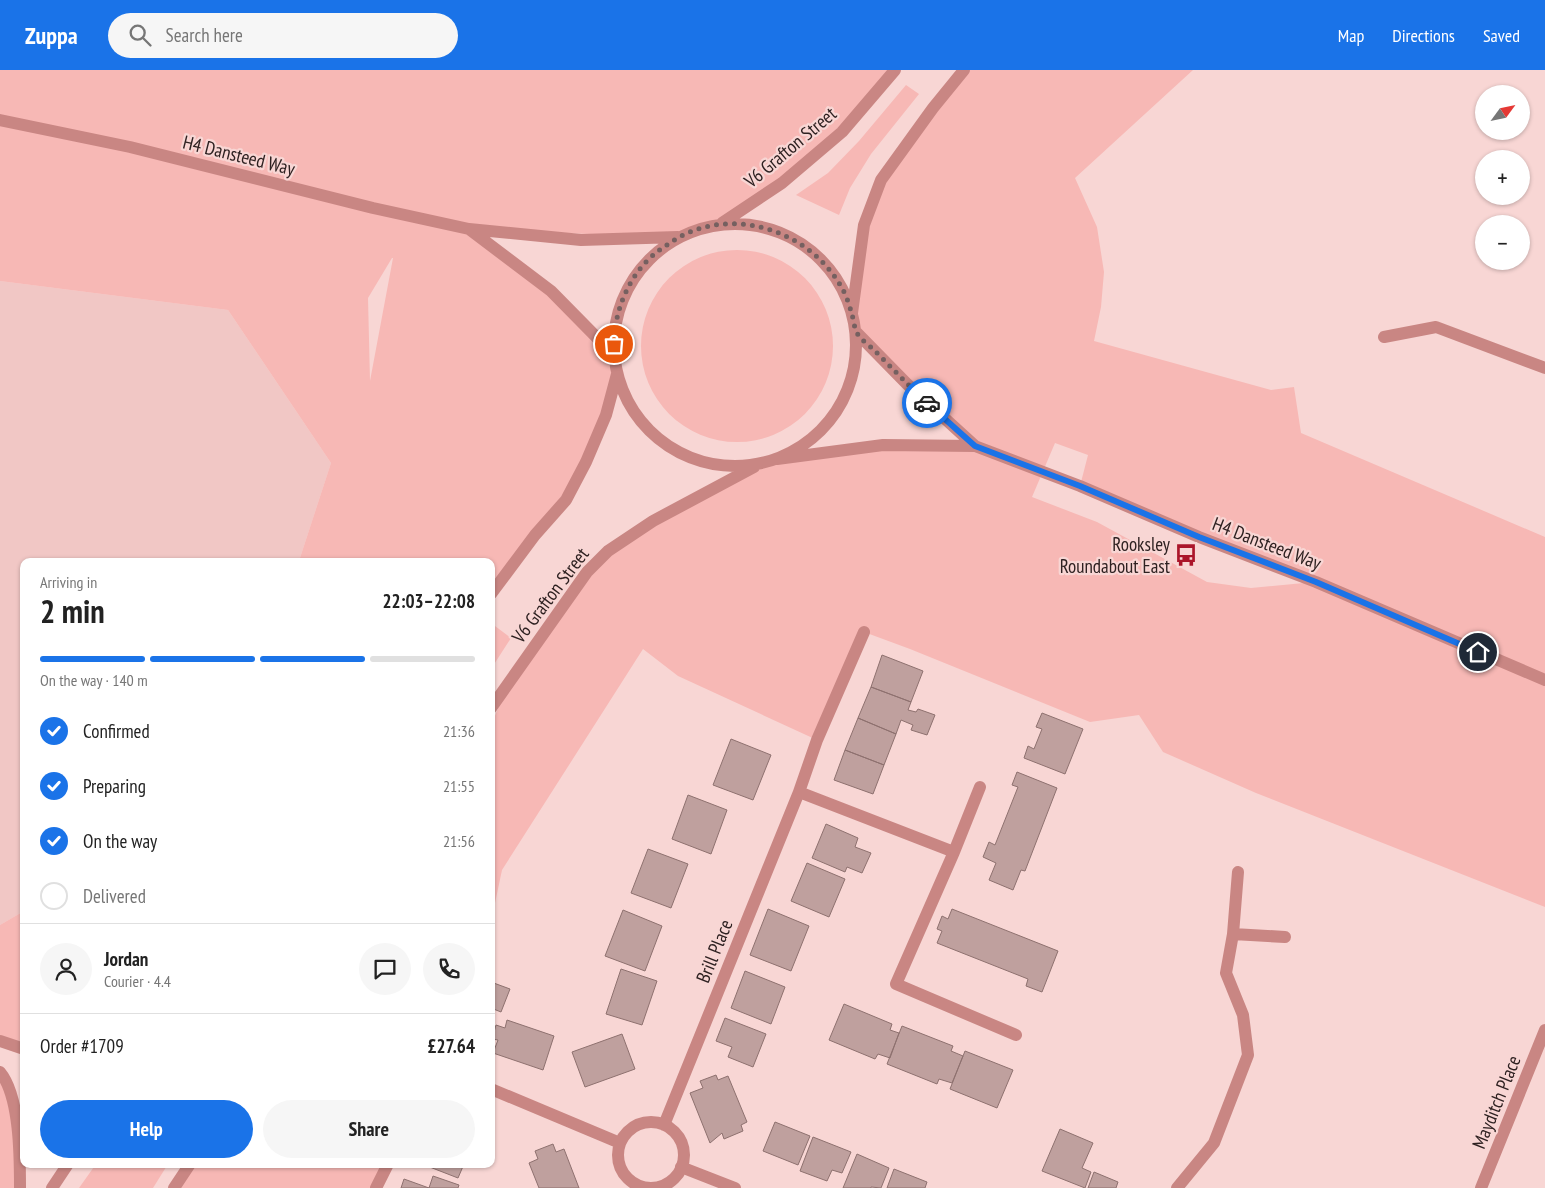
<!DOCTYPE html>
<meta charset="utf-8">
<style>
body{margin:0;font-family:"PT Sans Narrow",sans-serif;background:#f6f6f6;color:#222;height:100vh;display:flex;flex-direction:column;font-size:19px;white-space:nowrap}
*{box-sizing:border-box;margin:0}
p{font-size:16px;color:#767676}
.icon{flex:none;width:28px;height:28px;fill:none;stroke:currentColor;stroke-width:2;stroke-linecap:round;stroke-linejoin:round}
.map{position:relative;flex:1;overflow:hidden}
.details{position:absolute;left:20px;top:488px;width:475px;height:610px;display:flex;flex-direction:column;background:#fff;border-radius:10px;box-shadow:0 1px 4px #0004}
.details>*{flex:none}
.needle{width:32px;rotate:57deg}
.buttons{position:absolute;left:1475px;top:15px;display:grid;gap:10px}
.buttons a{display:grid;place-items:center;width:55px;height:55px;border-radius:50%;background:#fff;box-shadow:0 1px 4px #0004;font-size:25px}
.pin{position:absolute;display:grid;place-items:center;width:42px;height:42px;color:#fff;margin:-21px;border:2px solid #fff;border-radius:50%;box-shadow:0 1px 5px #0007}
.courier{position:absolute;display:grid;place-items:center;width:50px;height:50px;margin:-25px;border:4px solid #1a73e8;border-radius:50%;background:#fff;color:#222;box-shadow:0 1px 6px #0007}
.headline em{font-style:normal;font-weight:600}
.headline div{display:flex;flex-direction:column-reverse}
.headline{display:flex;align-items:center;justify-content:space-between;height:85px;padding:0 20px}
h1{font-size:32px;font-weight:600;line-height:38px}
.bar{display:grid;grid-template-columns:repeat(4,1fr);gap:8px 5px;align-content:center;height:60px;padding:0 20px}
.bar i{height:6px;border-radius:4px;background:#e0e0e0}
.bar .on{background:#1a73e8}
.bar p{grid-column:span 4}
.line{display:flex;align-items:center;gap:12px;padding:0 20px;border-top:1px solid #e0e0e0}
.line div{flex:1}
.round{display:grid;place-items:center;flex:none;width:52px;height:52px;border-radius:26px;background:#f6f6f6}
ol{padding:0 20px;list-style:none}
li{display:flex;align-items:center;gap:15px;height:55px}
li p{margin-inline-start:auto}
li .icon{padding:5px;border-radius:50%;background:#1a73e8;color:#fff;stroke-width:4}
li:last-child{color:#767676}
li i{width:28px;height:28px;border:2px solid #e0e0e0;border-radius:50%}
.primary-button{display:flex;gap:10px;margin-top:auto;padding:10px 20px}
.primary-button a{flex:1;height:58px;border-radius:30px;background:#1a73e8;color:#fff;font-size:20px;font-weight:600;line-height:58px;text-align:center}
.primary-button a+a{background:#f6f6f6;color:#222}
header{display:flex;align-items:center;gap:30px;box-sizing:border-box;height:70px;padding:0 25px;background:#1a73e8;color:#fff}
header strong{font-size:24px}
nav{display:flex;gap:28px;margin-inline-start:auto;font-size:18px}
.search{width:350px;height:45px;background:#f6f6f6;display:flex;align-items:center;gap:12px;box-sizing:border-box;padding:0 18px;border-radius:28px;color:#767676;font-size:19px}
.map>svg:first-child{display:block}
.built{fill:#f1c7c5}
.green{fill:#f7b8b5;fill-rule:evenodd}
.building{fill:#bfa09e;stroke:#8e716f}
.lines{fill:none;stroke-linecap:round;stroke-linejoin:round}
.minor{stroke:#c98683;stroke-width:12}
.tertiary{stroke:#c98683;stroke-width:12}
.done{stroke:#756060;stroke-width:5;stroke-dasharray:0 9}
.route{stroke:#1a73e8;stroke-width:6}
.labels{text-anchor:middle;stroke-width:4.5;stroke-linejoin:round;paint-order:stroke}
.street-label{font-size:19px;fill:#2e2121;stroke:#f8d6d4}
.poi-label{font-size:19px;fill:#2e2121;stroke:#f8d6d4;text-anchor:end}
</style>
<header>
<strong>Zuppa</strong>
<div class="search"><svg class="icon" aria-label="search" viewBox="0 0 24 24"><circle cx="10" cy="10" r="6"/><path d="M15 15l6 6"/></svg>Search here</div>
<nav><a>Map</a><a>Directions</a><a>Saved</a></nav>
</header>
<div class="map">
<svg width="1545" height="1118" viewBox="0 0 1545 1118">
<rect width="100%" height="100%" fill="#f8d6d4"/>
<path class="built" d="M0 211 228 240 331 393 299 491H24V841L0 855Z"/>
<path class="green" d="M0 0H895L842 62 722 153 698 159 678 167 470 160 551 221 614 285 617 304 586 392 491 524V491H299L331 393 228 240 0 211ZM392 188H393L370 311 368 228Z
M963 0H1193L1075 108 1097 157 1104 202 1101 237 1094 271 1271 320 1294 317 1301 363 1545 467V837L1256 723 1163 682 1139 645 1090 652 910 579 864 562 817 670 678 606 643 579 502 800 491 852V656L507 615 587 503 653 451 761 394 777 389 883 375 974 376 857 263 852 244 864 155 881 110ZM1055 373 1088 385 1080 416 1314 512 1251 518 1207 512 1097 452 1032 427Z
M906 15 919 24 871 84 850 118 839 145 796 125 828 103 859 71Z
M641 276a96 96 0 1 1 192 0a96 96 0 1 1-192 0Z
M491 553 511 568 491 599Z
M24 841V979L0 971V855Z
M0 1003 6 1010 20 1118H0Z
M96 1094H168L153 1118H79Z
M190 1094H388L376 1118H174Z"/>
<path class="building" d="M882 585 923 601 911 632 871 617Z
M871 617 911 632 908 640 916 642 918 639 935 645 927 665 911 660 913 655 901 650 896 664 858 648Z
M1042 643 1083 659 1065 704 1024 688 1028 676 1034 679 1042 659 1036 657Z
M858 648 896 664 884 695 845 680Z
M731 669 771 685 753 730 713 715Z
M845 680 884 695 873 724 834 710Z
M1017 702 1057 718 1025 801 1021 800 1013 820 989 810 996 793 983 787 989 772 995 775 1018 717 1012 715Z
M688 725 727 740 711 784 672 769Z
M826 754 858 768 855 777 871 783 862 803 847 797 845 802 812 788Z
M648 779 688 794 671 838 631 823Z
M807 793 845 809 829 847 791 831Z
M768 839 809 856 791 901 750 885Z
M952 839 1058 881 1042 922 1026 916 1028 909 937 873 942 861 937 859 942 846 948 849Z
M623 840 662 856 645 901 605 886Z
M621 899 657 911 642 955 606 944Z
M745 901 785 917 771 954 731 938Z
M491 912 510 919 501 942 491 938Z
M844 934 892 954 890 960 899 963 890 988 878 984 875 989 829 970Z
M725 948 766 964 753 997 728 987 732 977 716 971Z
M507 950 554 966 543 1000 493 983 498 970 492 969 496 955 505 958Z
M902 956 953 976 951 981 963 986 952 1013 939 1009 937 1014 887 994Z
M622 964 635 999 585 1017 572 982Z
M965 981 1013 1000 997 1038 950 1019Z
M716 1005 718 1010 728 1006 747 1052 741 1055 743 1061 724 1069 722 1063 710 1073 690 1023 703 1018 700 1011Z
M775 1052 810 1066 798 1095 763 1081Z
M1060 1059 1093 1073 1082 1098 1091 1102 1085 1118 1042 1101Z
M813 1067 851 1082 842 1103 832 1100 827 1111 800 1101Z
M553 1074 556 1082 564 1079 579 1118H539L529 1093 538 1089 535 1081Z
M857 1084 889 1098 881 1118 871 1117V1118H843Z
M422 1094H464L458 1108Z
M894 1099 927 1112 925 1118H887Z
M1094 1102 1118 1112 1116 1118H1088Z
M433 1106 459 1115 458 1118H401L404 1109 429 1118Z"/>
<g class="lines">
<path class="minor" d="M1384 267 1436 257 1545 298
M799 722 954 782 980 717
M954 782 896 914 1016 965
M1233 864 1285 867
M0 971 24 979
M0 1002C20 1026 20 1087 20 1118
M491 1019 620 1073
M618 1085a33 33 0 1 1 66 0a33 33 0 1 1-66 0Z
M664 1055 799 722 817 670 864 562
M681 1097 735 1118
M376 1118 388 1094
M1177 1118 1214 1073 1248 985 1243 945 1226 903 1233 864 1238 802
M1481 1118 1545 960"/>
<path class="tertiary" d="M0 50 130 77 373 138 469 159 581 170 678 167
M722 153 782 113 842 62 895 0
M614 275a121 121 0 1 1 242 0a121 121 0 1 1-242 0Z
M469 159 551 221 614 285
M852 243 864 155 881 110 933 38 964 0
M857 263 907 314 975 376
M777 389 883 375 975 376 1080 416 1199 467 1316 512 1545 610
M491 524 535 465 566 430 586 392 606 345 617 304
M491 638 587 502 608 481 653 451 754 397
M52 1118 68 1094
M174 1118 190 1094"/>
</g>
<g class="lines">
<path class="done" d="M614 274C614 244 627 210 649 189 655 183 661 179 667 175 725 132 810 158 843 220 847 227 850 237 852 245 854 250 854 258 857 263 861 270 870 276 876 282 893 299 909 316 927 333"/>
<path class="route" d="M927 333 975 376 1080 416 1199 467 1316 512 1478 582"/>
</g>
<defs>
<symbol id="bus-bare" viewBox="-9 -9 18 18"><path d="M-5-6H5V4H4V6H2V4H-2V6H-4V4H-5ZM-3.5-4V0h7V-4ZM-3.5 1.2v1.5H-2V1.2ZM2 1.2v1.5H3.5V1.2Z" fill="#ab152a" stroke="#f8d6d4" stroke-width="2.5" paint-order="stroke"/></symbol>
</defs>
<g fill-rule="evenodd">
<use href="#bus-bare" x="1170" y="469" width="32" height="32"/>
</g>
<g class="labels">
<g class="street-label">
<text transform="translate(790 77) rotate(-40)" y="7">V6 Grafton Street</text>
<text transform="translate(239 85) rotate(14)" y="7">H4 Dansteed Way</text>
<text transform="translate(1267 473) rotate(21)" y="7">H4 Dansteed Way</text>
<text transform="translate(550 525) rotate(-53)" y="7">V6 Grafton Street</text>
<text transform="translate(714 881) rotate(-68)" y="7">Brill Place</text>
<text transform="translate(1496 1032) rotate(-68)" y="7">Mayditch Place</text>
</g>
<g class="poi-label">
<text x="1170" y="481">Rooksley<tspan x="1170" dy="22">Roundabout East</tspan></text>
</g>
</g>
</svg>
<div class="buttons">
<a><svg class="needle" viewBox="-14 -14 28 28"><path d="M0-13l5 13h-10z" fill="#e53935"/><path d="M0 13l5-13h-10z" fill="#767676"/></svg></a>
<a>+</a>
<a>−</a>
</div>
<div class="pin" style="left:614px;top:274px;background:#ea580c"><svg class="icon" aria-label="bag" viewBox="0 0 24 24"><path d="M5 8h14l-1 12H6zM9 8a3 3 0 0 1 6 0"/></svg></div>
<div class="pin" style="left:1478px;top:582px;background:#1f2937"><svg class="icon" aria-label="home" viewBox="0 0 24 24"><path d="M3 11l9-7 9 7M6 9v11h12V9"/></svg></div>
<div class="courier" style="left:927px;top:333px"><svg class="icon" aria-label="car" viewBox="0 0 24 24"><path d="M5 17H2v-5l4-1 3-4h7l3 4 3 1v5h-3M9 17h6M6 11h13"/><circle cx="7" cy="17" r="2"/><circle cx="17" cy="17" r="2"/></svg></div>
<section class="details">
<div class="headline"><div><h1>2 min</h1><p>Arriving in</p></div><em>22:03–22:08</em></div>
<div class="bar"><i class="on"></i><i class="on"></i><i class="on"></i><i></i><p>On the way · 140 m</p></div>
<ol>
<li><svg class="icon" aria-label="check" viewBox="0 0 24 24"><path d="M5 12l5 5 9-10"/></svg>Confirmed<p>21:36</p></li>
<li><svg class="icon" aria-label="check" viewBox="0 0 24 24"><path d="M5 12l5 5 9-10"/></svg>Preparing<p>21:55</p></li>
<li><svg class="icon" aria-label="check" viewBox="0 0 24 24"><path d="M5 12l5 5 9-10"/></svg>On the way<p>21:56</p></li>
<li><i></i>Delivered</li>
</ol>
<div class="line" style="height:90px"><a class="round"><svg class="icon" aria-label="person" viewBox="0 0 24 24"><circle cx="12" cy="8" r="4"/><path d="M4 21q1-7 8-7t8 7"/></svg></a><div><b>Jordan</b><p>Courier · 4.4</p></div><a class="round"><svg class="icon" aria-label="chat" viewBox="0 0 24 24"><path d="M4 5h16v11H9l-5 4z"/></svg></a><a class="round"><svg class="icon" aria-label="phone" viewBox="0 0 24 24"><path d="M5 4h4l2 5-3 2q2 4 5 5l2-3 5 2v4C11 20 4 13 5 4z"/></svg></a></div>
<div class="line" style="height:65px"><div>Order #1709</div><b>£27.64</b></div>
<div class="primary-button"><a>Help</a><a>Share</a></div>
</section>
</div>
